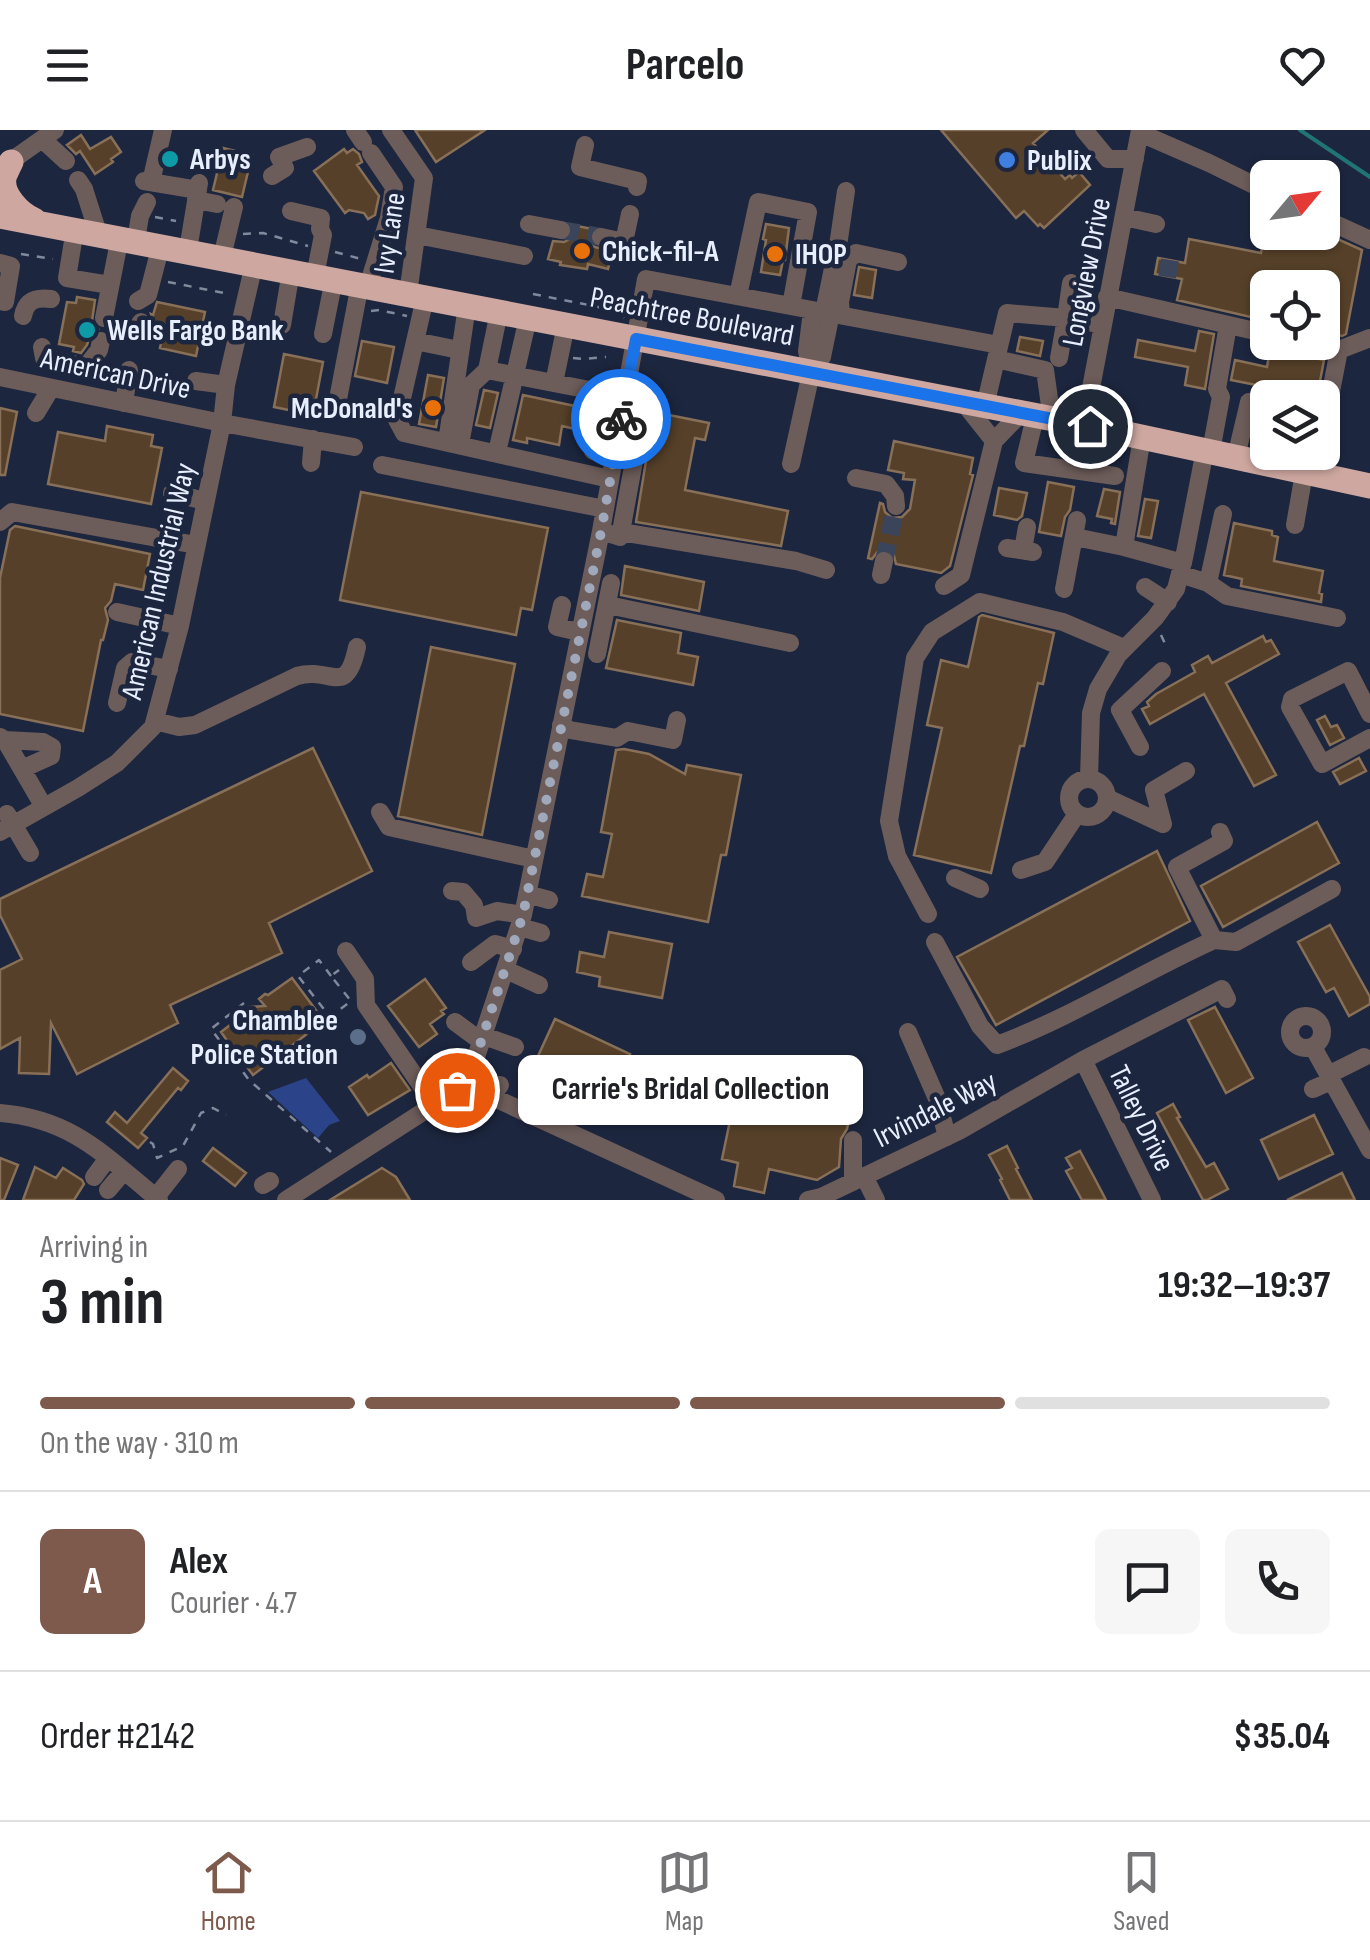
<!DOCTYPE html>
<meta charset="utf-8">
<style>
body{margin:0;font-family:"Sofia Sans Condensed",sans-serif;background:#f6f6f6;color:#202124;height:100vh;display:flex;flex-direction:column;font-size:38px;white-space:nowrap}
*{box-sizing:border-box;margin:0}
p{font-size:32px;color:#757577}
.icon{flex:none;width:55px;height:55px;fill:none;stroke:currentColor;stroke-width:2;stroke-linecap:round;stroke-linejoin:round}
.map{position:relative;height:1070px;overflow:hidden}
.side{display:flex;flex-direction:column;background:#fff;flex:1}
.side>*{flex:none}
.needle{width:65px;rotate:61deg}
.fabs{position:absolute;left:1250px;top:30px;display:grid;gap:20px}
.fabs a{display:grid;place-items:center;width:90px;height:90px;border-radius:15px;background:#fff;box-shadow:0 2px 8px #0004;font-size:50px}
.pin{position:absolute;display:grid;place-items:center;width:85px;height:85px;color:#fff;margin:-42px;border:5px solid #fff;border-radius:50%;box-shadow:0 2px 10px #0007}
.courier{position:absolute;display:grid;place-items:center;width:100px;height:100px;margin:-50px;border:8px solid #1a73e8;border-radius:50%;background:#fff;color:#222;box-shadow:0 2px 12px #0007}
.bubble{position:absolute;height:70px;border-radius:15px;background:#fff;box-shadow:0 2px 8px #0004;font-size:32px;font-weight:700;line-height:70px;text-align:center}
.overview em{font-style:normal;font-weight:700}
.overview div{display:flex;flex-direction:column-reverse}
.overview{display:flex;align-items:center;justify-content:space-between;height:170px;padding:0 40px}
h1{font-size:65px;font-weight:700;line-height:75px}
.bar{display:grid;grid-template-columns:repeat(4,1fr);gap:15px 10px;align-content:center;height:120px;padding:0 40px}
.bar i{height:12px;border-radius:8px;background:#e0e0e0}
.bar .selected{background:#7e5a4d}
.bar p{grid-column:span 4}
.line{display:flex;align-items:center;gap:25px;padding:0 40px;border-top:2px solid #e0e0e0}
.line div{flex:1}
.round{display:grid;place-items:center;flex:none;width:105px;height:105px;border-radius:15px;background:#f6f6f6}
header{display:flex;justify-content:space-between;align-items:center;height:130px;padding:0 40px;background:#fff;font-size:45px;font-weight:700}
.menu{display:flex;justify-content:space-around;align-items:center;height:140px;border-top:2px solid #e0e0e0;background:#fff;font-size:28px;color:#757577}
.menu a{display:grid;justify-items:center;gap:5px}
.menu .selected{color:#7e5a4d}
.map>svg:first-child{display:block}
.green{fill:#2b4489}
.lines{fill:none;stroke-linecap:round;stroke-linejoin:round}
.stream{stroke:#217476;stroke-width:4}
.building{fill:#564029;stroke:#886f57;stroke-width:2.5}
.minor-tunnel{stroke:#3a445b;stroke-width:18;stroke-dasharray:18 9;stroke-linecap:butt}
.path{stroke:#81899d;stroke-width:2.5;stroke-dasharray:8 8;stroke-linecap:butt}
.minor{stroke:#6d5d5a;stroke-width:18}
.highway{stroke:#cea8a0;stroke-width:25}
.done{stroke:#a0a8bb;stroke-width:10;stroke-dasharray:0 18}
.route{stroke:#1a73e8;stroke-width:12}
.culture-dot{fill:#0f9aa8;stroke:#1c263e;stroke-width:4}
.shop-dot{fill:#3f7fe0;stroke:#1c263e;stroke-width:4}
.food-dot{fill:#e8710a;stroke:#1c263e;stroke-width:4}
.service-dot{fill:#5c6f8a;stroke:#1c263e;stroke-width:4}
.labels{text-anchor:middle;stroke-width:9;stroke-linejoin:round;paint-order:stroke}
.poi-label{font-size:30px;font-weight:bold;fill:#e7eefe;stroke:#1c263e;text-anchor:start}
.street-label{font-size:30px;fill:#e7eefe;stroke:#1c263e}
</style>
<header><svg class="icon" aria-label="menu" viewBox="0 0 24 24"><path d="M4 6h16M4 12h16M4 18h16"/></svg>Parcelo<svg class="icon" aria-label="heart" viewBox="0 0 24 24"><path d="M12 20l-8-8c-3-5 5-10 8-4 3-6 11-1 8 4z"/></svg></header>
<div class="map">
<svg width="1370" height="1070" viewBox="0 0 1370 1070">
<rect width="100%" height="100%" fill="#1c263e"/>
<path class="green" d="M306 948 340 991 329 995 318 1008 268 962Z"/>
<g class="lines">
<path class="stream" d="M1300 0 1370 47"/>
</g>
<path class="building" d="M415 0H485L436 32Z
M941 0H1048L1033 13 1065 49 1070 45 1072 48 1079 42 1090 55 1044 98 1040 94 1038 96 1024 81 1016 88Z
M81 5 90 19 111 7 121 22 111 29 113 32 95 44 80 21 76 24 67 15Z
M223 18 252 25 242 67 213 60Z
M344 19 347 23 353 19 359 24 362 32 357 35 379 66 375 85 368 89 364 83 349 80 345 83 314 41Z
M766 94 789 98 785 130H783L780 145 761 142 766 110 763 109Z
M572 95 592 99 589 105 592 116 612 122 608 139 588 134 587 139 560 135 561 132 548 129 553 111 564 112 570 109 573 101Z
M1265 102H1311L1333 107 1362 120 1346 204 1342 206 1322 202V158H1268V191L1177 170 1182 149 1155 144 1158 128 1185 133 1189 109 1261 123Z
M859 137 876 140 872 168 854 165Z
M77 167 95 170 92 191 98 199 91 203 87 215 81 223 73 221 74 217 59 214 67 172 76 173Z
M157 172 205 182 196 226 160 218 163 202 151 200 153 192 151 184 153 185Z
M1199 201 1214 204 1205 259 1185 255 1188 237 1135 227 1138 210 1195 221Z
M1020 207 1043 211 1040 226 1017 221Z
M362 211 394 217 387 253 355 246Z
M1270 219 1324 230 1317 267 1231 250 1235 230 1267 237Z
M284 224 323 232 313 285 274 277Z
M428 245 444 248 436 297 419 294Z
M484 260 498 263 490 298 476 295Z
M523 265 589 279 584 301 562 296 559 315 527 308V313L513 310Z
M0 278 17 282 5 345H0Z
M654 282 709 293 705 310 695 308 685 360 788 381 781 416 636 392Z
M107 296 153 305 151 316 162 318 151 374 48 354 58 302 105 311Z
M894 311 973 328 970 344 973 345 950 436 941 443 896 434 893 422 886 419 879 420 872 429 868 428 880 373 883 374 885 382 892 388 902 387 910 379 915 350 903 349 904 343 888 340Z
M1048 352 1074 357 1070 380 1065 387 1061 406 1039 402Z
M999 358 1027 363 1022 386 1017 390 994 385Z
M1104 359 1120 362 1115 394 1111 393 1112 389 1097 386Z
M361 362 548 398 532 480 521 478 516 505 340 470Z
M1145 369 1158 371 1151 408 1138 406Z
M1234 393 1272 401V405L1278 407 1274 431 1323 441 1319 463 1322 464 1321 472 1241 456 1242 449 1224 445Z
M15 396 150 424 143 460 115 454 111 471 105 478 108 490 103 510H101L83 601 0 584V448L10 400Z
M625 436 704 452 699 481 621 465Z
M982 485 1054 503 1043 554 1038 553 1024 616H1020L991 743 914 725 942 598 927 595 941 530 968 537 979 487Z
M617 490 681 503 678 523 698 527 693 555 606 538Z
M1263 506 1266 512 1271 510 1279 524 1226 553 1276 645 1254 656 1204 564 1150 594 1142 579 1149 576 1147 572 1156 564 1195 542 1192 535 1208 526 1212 533Z
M431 517 515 534 482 705 398 686Z
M1325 586 1331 597 1337 595 1344 608 1330 615 1317 590Z
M313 618 372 741 269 793 282 823 170 875 178 893 77 944 51 893 49 944 19 943 20 908 0 919V840L22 829 0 785V769Z
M624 619 649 624 685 644 687 635 741 645 726 725H721L708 792 582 766 587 744 603 747 612 704 601 702 616 620Z
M1359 628 1366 641 1340 654 1333 642Z
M1317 692 1339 733 1223 797 1201 756Z
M1157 721 1190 791 996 895 957 827Z
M1330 795 1370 867V874L1349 886 1334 858 1326 862 1298 812Z
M609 802 672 814 662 868 599 856 600 847 577 842 580 822 604 827Z
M292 848 324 891 253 945 244 933 245 924 236 923 221 902 243 885 241 882 249 877 265 876 259 869 265 864 268 865Z
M425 849 446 878 441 881 444 884 430 894 437 904 419 917 388 876Z
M1215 877 1253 948 1226 963 1188 890Z
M555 889 630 924 602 984 593 980 588 990 523 959Z
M391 933 410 960 368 985 349 957 367 945 369 948Z
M173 938 188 951 181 960 178 958 141 1003 147 1008 138 1018 107 992 115 982 127 993Z
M741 938 855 962 847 999 841 1009 839 1037 817 1050 769 1039 764 1063 734 1056 738 1033 722 1029Z
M1173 974 1180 987 1177 988 1206 1037 1214 1033 1228 1059 1207 1070H1203L1157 983Z
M1314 985 1333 1024 1279 1049 1261 1010Z
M1007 1016 1018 1038 1016 1039 1032 1070H1010L1000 1050 1002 1049 989 1025Z
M213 1018 246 1043 235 1056 203 1031Z
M1080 1021 1095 1049 1106 1070H1082L1066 1041 1072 1038 1066 1028Z
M0 1028 18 1035 4 1070H0Z
M35 1037 56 1048 63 1038 82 1050 84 1054 74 1070H23Z
M382 1038 396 1047 410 1070H330Z
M1342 1043 1355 1070H1287Z"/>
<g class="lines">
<path class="minor-tunnel" d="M561 100 601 107
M1167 147 1170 130
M884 431 896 376"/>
<path class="path" d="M155 87 176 91
M243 104 263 103 308 116
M335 122 361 129
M21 124 53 129
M168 152 229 164
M533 164 619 181 624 188
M371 181 379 180 407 186
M573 228 583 229 606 227
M1161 505 1167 518
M331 846 319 830 298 846 330 887 351 871 331 846 339 840
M244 873 211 899 249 950 331 1022
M150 1012 153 1014 157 1028 183 1016 201 983 213 978 226 985"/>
<path class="minor" d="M355 0 363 12
M391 0 424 48 408 164
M1084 0 1108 29H1135
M1140 3 1209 33 1268 62
M42 9 66 31
M585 15 580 37 638 51 637 57
M4 36 55 0
M272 46 285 38 279 27 307 17
M78 50 84 59 98 103
M144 51 198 60
M151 52 163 0
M196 70 217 74
M291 81 321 88 320 99 323 105 315 146
M1124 87 1156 94
M1322 88 1370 110
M529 94 561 100
M75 99 67 148 110 155
M417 105 524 126
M601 107 624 112 630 84
M136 110 140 86 147 72
M188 120 199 53
M222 127 234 77
M0 133 11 136 5 172 0 171
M368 156 389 88 394 57 371 23
M738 166 758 72 808 82 791 176
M1107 167 1268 204
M425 168 397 290 404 303 610 349
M138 171 148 165 161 115
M841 185 840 172 848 130 856 123 898 132
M23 186C26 170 36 167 51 169
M104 188 120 107
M282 195 291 141
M133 204 141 192
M323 204 334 149
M415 211 459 220
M1306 212 1339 220 1370 208
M42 217 44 228 86 237 99 220 101 211
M1059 228 1066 188 1103 195
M996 229 1045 240 1052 290
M487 240 605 263 593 321 634 331 620 407 601 401
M811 243 807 221 811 189 824 182
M0 247 222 293 354 317
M196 251 226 255
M554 253 566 195
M338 269 360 154
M963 272 994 311
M124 273 129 240
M985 276 1007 183 1066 188 1071 153
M1327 282 1339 220
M36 283 51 258
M1035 287 1024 333 1115 346
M1084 295 1140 0
M447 312 467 176
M460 314 471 255 487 240 499 182
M1211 321 1221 267 1217 259 1228 195
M497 322 528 188
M1236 327 1249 272
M311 333 313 309
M791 334 811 243 822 227 829 193 824 182 839 109 846 61
M382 335 605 379
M1084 341 1090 296
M856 348 886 354 895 366 896 376
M172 363 205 371
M0 392 12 382 196 415
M1295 395 1304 343
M621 402 796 431 826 440
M1075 407 1124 417 1183 433
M1124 417 1142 307
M1007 418 1033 422
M1023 420 1027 397
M1180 444 1208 453 1223 384
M881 445 884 431
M1208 453 1227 466 1337 488
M944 456 961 445 994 311 1020 284
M1145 457 1168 472
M1064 459 1077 390
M562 475 557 497 579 502
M608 475 790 513
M117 482 180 496
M597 524 611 453
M117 573 125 538 132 532 169 539
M1370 584 1348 541 1292 569 1290 577 1322 634 1370 608
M155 591 179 597 195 595 297 546C331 536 346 569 357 517
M561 595 570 600 617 608 628 601 673 610 677 590
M0 607 5 610 44 677
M5 610 43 612 52 617 51 626 22 639
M1140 617 1120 580 1162 541
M1089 648 1091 583 1098 559 1118 525 1155 488 1176 459 1184 428 1205 320
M1069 668a19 19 0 1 1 38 0a19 19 0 1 1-38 0Z
M1107 668 1163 694
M380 682 389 697 534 729
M7 684 30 723
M1163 694 1154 660 1186 641
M0 702 78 658 117 633 153 597 180 496 222 293 226 255 254 134
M1021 740 1045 732 1077 684
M955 748 980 759
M452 761 463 762 474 775 476 788 497 781 523 785
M527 764 549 770
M928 784 897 726 889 691 915 528 932 502 980 472 1063 492 1124 518
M520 797 541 803
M1214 810 1236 812 1332 759
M935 812 980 896 997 915C1072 887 1141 843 1214 810L1177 737 1224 711 1220 702
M346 821 365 849 366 875 434 974
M471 832 495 814 513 819
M506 840 539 855
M1290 902a16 16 0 1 1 32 0a16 16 0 1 1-32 0Z
M455 892 482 912
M908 902 938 971 947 1007
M484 906 515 917
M1313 917 1370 1020
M1083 930 1152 1070
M1328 945 1364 927
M464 954 716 1070
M1313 959 1331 951
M0 983C73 989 105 1026 159 1070
M478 984 500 955
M864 1046 876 1070
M94 1047 108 1028
M853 1052V1010
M263 1055 270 1051
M108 1060 124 1041
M156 1067 178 1039
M286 1070 457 960 464 954 472 939 523 785 601 401 646 149 999 215
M808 1070 821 1067 959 1001 1083 930 1222 859 1227 869"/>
<path class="highway" d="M11 32C10 34 4 46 4 48 1 65 20 84 34 90
M0 86 1090 296 1370 356"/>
</g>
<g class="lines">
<path class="done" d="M457 960 469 947 472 939 523 785 601 402 621 289"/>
<path class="route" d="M621 289 636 209 1090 296"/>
</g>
<g class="culture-dot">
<circle cx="170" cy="29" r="10"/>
<circle cx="87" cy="200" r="10"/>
</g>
<circle class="shop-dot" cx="1007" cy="30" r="10"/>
<g class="food-dot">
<circle cx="582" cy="121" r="10"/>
<circle cx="775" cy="124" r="10"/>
<circle cx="433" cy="278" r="10"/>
</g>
<circle class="service-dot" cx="358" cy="907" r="10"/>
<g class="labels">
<g class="poi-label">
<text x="190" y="39">Arbys</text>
<text x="1027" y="40">Publix</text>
<text x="602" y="131">Chick-fil-A</text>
<text x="795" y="134">IHOP</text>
<text x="107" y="210">Wells Fargo Bank</text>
<text x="413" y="288" text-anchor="end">McDonald's</text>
<text x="338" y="900" text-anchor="end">Chamblee<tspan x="338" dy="34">Police Station</tspan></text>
</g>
<g class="street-label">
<text transform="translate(389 103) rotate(-82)" y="10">Ivy Lane</text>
<text transform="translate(1086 142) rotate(-79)" y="10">Longview Drive</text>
<text transform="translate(692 186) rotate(11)" y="10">Peachtree Boulevard</text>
<text transform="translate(116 243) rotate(12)" y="10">American Drive</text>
<text transform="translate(158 451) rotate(-77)" y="10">American Industrial Way</text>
<text transform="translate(935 979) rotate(-27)" y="10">Irvindale Way</text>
<text transform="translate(1142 988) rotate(64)" y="10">Talley Drive</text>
</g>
</g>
</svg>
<div class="fabs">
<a><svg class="needle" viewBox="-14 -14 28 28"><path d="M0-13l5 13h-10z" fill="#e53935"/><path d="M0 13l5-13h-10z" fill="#757577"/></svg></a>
<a><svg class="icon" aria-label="locate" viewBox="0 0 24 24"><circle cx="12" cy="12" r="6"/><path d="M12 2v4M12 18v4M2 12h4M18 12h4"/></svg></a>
<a><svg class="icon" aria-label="layers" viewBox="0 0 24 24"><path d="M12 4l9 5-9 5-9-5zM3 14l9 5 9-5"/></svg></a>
</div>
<div class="pin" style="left:457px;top:960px;background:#ea580c"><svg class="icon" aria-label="bag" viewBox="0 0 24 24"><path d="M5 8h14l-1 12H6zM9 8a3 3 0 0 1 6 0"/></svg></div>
<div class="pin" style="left:1090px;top:296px;background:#1f2937"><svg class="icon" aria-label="home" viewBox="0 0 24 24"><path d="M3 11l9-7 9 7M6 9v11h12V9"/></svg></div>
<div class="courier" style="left:621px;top:289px"><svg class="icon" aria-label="bike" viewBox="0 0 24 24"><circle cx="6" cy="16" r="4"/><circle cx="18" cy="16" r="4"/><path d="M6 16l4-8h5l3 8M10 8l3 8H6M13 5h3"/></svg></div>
<div class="bubble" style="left:518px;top:925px;width:345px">Carrie's Bridal Collection</div>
</div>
<section class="side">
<div class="overview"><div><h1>3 min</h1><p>Arriving in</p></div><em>19:32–19:37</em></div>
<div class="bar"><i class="selected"></i><i class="selected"></i><i class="selected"></i><i></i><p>On the way · 310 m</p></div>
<div class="line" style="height:180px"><b class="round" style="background:#7e5a4d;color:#fff">A</b><div><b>Alex</b><p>Courier · 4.7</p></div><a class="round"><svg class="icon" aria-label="chat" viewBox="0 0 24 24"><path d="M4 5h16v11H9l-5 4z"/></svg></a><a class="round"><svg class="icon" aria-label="phone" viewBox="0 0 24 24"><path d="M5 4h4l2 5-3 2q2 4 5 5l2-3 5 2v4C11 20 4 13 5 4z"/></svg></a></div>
<div class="line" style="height:130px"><div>Order #2142</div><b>$35.04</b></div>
</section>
<nav class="menu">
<a class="selected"><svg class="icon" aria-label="home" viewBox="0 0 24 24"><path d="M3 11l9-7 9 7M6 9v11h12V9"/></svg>Home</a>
<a><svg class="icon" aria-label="map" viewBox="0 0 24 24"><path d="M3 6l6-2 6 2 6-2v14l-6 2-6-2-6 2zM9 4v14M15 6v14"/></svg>Map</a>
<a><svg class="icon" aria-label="saved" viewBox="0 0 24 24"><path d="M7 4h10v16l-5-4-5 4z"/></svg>Saved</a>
</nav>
